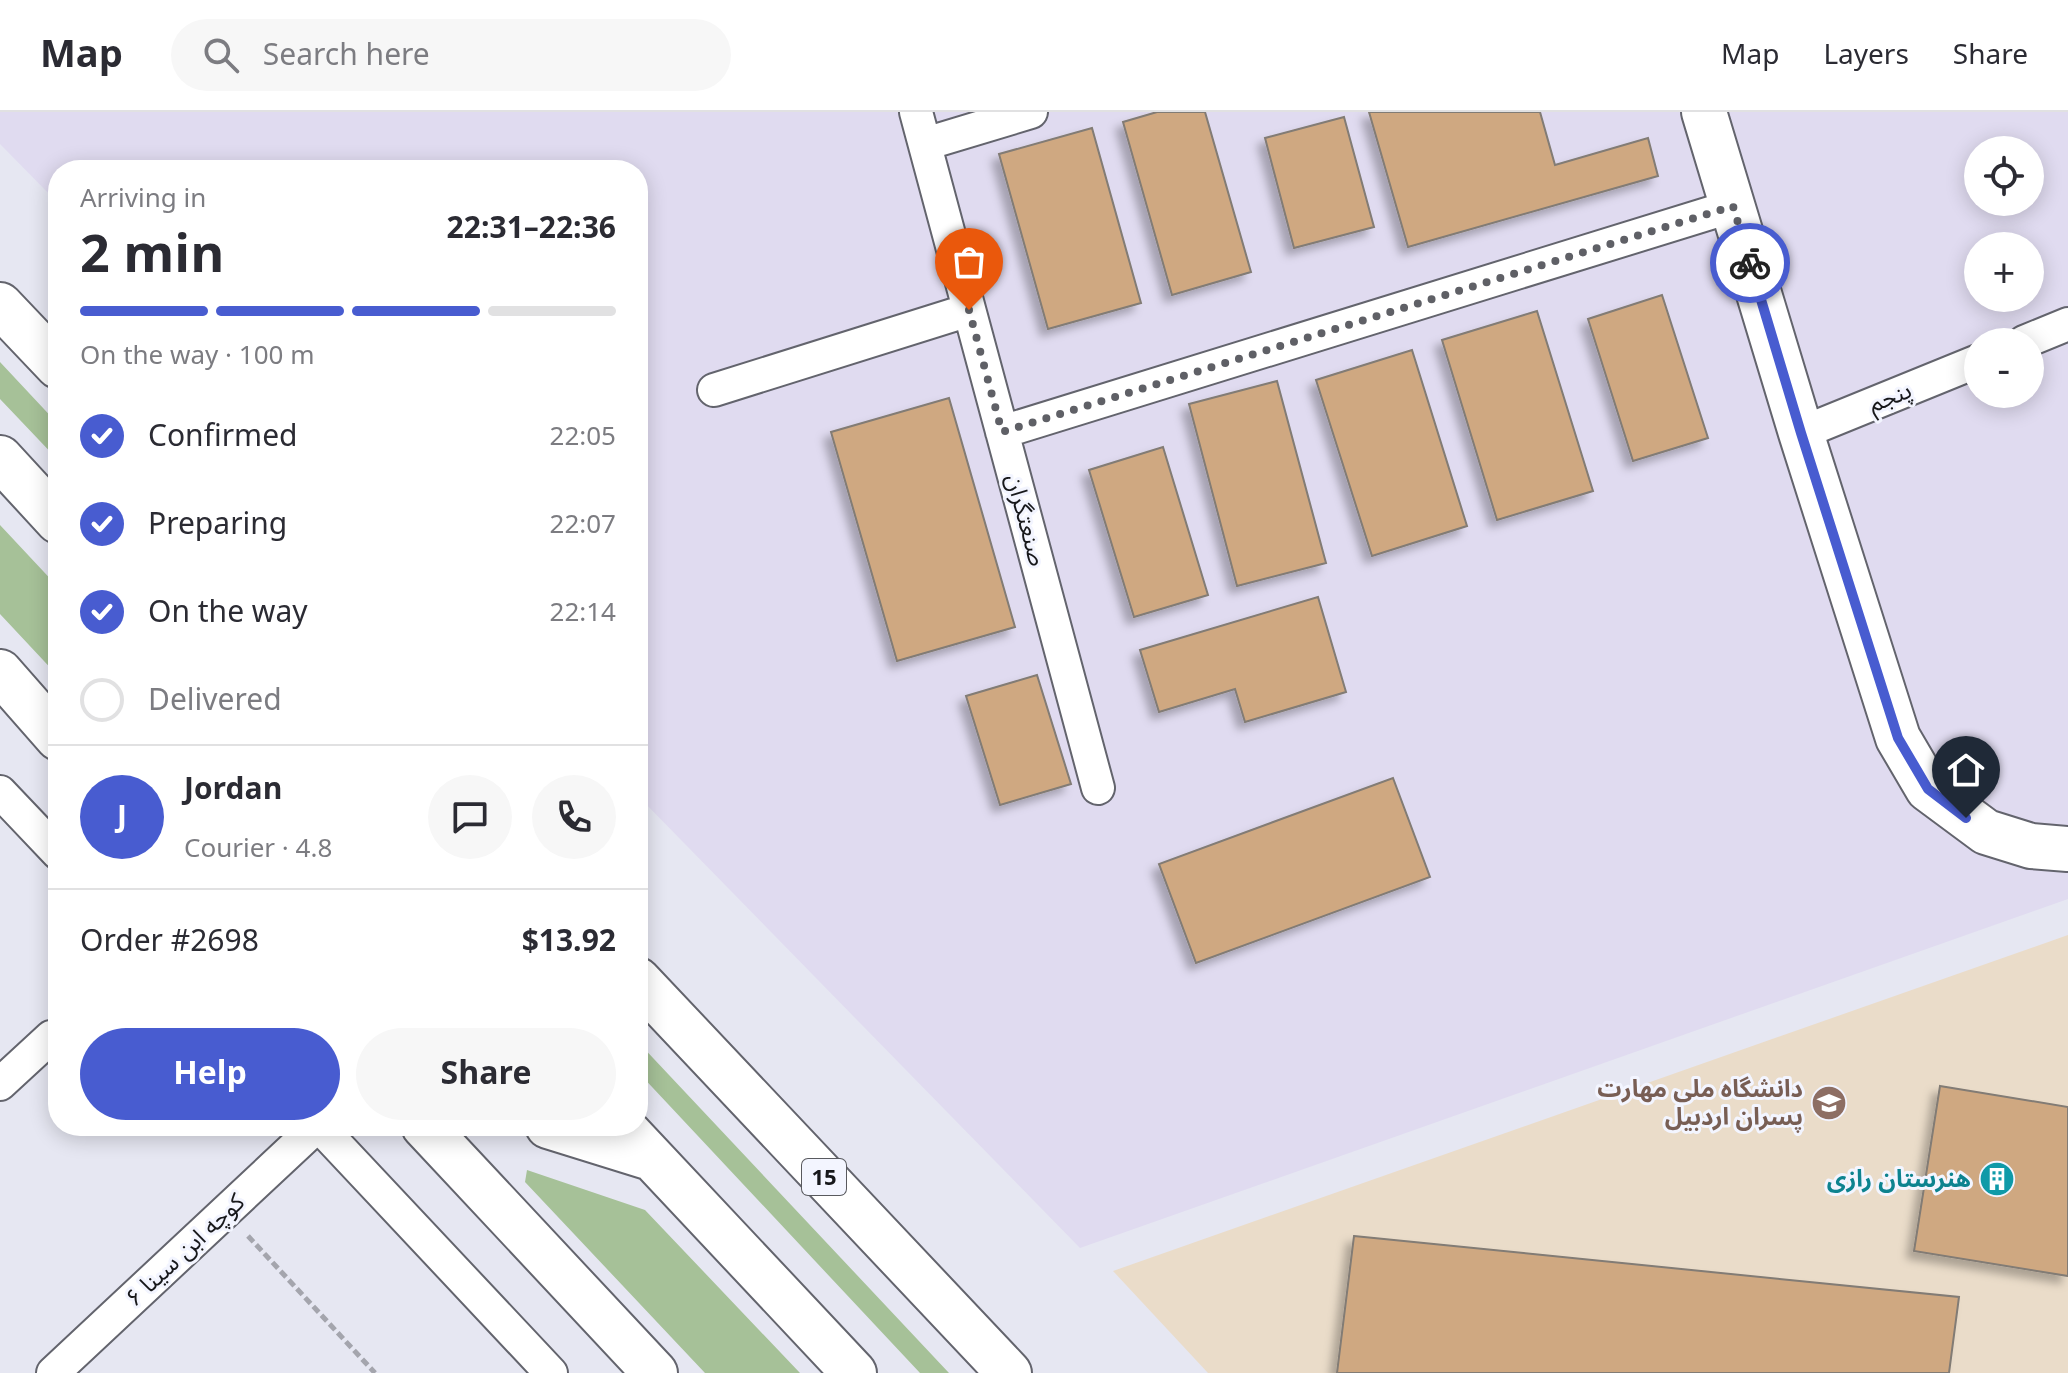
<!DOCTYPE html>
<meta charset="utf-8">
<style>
body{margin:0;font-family:Georgia,"Noto Sans Arabic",serif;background:#f7f7f7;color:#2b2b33;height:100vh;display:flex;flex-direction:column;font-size:30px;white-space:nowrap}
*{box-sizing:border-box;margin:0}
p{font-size:26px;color:#7c7c81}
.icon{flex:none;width:44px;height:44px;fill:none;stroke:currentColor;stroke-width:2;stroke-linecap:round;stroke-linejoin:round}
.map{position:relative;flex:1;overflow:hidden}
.panel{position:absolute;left:48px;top:48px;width:600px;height:976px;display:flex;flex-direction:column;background:#fff;border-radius:32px;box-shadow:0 4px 20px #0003}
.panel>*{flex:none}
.tools{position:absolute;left:1964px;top:24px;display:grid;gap:16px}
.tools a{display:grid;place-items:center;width:80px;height:80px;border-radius:50%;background:#fff;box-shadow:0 4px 20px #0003;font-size:40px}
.pin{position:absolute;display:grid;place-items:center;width:68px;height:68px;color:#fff;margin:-82px -34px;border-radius:50% 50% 50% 0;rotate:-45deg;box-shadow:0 0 8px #0007}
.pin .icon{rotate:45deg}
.courier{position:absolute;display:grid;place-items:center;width:80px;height:80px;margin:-40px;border:6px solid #485cd0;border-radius:50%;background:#fff;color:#222;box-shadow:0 2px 10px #0007}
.head em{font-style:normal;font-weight:700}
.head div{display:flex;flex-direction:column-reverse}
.head{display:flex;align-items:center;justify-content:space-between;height:136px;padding:0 32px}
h1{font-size:52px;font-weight:700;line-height:60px}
.bar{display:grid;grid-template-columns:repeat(4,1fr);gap:12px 8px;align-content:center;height:96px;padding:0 32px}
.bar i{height:10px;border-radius:6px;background:#e1e1e2}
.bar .on{background:#485cd0}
.bar p{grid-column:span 4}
.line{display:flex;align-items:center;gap:20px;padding:0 32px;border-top:2px solid #e1e1e2}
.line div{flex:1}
.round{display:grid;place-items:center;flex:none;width:84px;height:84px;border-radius:42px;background:#f7f7f7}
ol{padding:0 32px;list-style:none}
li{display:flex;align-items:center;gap:24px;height:88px}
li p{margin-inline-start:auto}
li .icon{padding:8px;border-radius:50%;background:#485cd0;color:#fff;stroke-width:4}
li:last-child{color:#7c7c81}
li i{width:44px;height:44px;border:4px solid #e1e1e2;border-radius:50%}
.button{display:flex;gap:16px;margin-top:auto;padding:16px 32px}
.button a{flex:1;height:92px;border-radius:48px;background:#485cd0;color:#fff;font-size:32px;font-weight:700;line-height:92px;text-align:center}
.button a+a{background:#f7f7f7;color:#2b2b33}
header{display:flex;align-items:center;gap:48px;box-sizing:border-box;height:112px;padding:0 40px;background:#fff;border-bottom:2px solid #e1e1e2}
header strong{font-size:38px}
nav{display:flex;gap:44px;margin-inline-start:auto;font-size:28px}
.search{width:560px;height:72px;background:#f7f7f7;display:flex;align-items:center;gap:20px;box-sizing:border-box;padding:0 28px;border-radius:44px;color:#7c7c81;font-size:30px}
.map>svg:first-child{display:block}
.industrial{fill:#e0dbf0;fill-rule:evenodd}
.education{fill:#eadcc9}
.green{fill:#a6c198}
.building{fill:#cfa881;stroke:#827b74;stroke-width:2;filter:url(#shadow)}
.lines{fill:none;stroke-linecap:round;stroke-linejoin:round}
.street-casing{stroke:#63646d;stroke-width:36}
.secondary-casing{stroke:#63646d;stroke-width:48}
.highway-casing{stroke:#63646d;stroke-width:48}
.path{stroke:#a4a5ad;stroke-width:5;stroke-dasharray:8 4;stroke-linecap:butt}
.street{stroke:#fff;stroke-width:32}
.secondary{stroke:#fff;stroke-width:44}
.highway{stroke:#fff;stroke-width:44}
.done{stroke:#5f6066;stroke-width:8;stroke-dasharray:0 14.4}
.route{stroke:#485cd0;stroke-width:10}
.labels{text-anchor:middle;stroke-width:6;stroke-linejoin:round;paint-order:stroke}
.shield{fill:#f3f5ff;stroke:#595a5f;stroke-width:2}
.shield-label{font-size:22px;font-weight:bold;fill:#17181b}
.street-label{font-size:24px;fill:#17181b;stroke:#f3f5ff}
.education-label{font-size:24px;font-weight:bold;fill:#785e54;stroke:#f3f5ff;text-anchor:end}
.culture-label{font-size:24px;font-weight:bold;fill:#0d838f;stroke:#f3f5ff;text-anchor:end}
</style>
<header>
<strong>Map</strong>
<div class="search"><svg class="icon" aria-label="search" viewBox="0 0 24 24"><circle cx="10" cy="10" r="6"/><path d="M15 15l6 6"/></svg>Search here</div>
<nav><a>Map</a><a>Layers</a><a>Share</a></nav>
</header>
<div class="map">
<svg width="2068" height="1261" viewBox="0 0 2068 1261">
<defs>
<filter id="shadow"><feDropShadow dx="-7" dy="7" stdDeviation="4" flood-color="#0004"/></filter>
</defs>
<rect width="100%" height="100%" fill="#e6e7f2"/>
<path class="industrial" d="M0 0H2068V787L1080 1136 638 684V58H58V91L0 32ZM1978 38H2030V90H1978ZM1978 134H2030V186H1978ZM1978 230H2030V282H1978Z"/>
<path class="education" d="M2068 823V1261H1208L1113 1159Z"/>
<path class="green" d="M0 250 58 312V348L0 287Z
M0 413 58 475V564L0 502Z
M638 930 949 1261H920L638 960Z
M527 1058 645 1098 800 1261H705L525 1070Z"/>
<path class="building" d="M1157 0H1205L1251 160 1172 183 1123 10Z
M1369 0H1540L1555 53 1648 26 1658 64 1408 135Z
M1344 5 1374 115 1294 136 1265 26Z
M1092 16 1141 191 1048 217 999 42Z
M1662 183 1708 326 1633 349 1588 207Z
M1537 199 1593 379 1497 408 1442 228Z
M1412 238 1467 414 1372 444 1316 268Z
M1277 269 1326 451 1237 474 1189 292Z
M949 286 1015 515 897 549 831 320Z
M1163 335 1208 483 1134 505 1089 358Z
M1318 485 1346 580 1245 610 1235 577 1159 600 1140 538Z
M1037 563 1071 672 1000 693 966 584Z
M1393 666 1430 765 1196 851 1159 752Z
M1940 974 2068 995V1164L1914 1139Z
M1354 1124 1959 1185 1949 1261H1337Z"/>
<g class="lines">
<defs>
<path id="street" d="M916 0 1098 676
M925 32 1031 0
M2024 230 2068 212
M714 278 969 198
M1002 320 1733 94
M1801 321 1978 249
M0 680 58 741
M0 972 51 925
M319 1014 551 1261
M53 1261 317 1014"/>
<path id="secondary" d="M1704 0 1801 321 1898 626 1928 677 1986 720 2031 734 2068 737
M0 560 58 626
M424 1014 655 1261"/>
<path id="highway" d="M0 193 58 254
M0 346 58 409
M638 868 1009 1261
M548 1014 651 1046
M622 1014 854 1261"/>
</defs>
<use href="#street" class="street-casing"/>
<use href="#secondary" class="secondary-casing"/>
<use href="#highway" class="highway-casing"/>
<path class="path" d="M248 1124 375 1261"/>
<use href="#street" class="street"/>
<use href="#secondary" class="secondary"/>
<use href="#highway" class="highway"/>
</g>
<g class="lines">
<path class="done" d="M969 198 1002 320 1733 94 1750 151"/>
<path class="route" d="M1750 151 1801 321 1898 626 1928 677 1966 706"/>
</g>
<defs>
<symbol id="university-disc" viewBox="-11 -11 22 22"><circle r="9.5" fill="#8d6e63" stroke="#f3f5ff"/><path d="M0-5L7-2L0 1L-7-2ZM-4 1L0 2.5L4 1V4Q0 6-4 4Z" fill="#fff"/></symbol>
<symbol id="building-disc" viewBox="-11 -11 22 22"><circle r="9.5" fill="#0f9aa8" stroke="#f3f5ff"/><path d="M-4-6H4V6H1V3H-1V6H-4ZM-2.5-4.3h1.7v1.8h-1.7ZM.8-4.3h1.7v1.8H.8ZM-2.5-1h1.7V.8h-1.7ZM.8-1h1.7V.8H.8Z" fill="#fff"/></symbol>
</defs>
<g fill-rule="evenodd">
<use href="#university-disc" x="1809" y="971" width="40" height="40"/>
<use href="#building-disc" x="1977" y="1047" width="40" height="40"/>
</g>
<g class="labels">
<rect class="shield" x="802" y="1047" width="44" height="36" rx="6"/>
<g class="shield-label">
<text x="824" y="1073">15</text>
</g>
<g class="street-label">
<text transform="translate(1890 285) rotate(-22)" y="8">پنجم</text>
<text transform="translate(1026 408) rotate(75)" y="8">صنعتگران</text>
<text transform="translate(185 1138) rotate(-43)" y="8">کوچه ابن سینا ۶</text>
</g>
<g class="education-label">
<text x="1803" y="985">دانشگاه ملی مهارت<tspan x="1803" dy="28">پسران اردبیل</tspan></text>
</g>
<g class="culture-label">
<text x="1971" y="1075">هنرستان رازی</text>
</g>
</g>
</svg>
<div class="tools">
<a><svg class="icon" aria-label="locate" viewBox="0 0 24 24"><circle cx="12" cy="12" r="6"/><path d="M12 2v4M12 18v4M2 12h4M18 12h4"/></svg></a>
<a>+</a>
<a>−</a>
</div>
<div class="pin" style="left:969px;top:198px;background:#ea580c"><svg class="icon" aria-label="bag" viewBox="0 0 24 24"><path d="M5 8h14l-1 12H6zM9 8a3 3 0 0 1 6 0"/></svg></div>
<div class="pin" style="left:1966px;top:706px;background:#1f2937"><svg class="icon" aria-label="home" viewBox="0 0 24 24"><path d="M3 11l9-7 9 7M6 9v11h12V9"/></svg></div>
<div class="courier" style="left:1750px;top:151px"><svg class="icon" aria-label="bike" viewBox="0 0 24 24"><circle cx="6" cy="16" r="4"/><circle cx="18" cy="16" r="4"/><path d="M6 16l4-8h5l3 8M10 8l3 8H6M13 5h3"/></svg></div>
<section class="panel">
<div class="head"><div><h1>2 min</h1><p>Arriving in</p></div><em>22:31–22:36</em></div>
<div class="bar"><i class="on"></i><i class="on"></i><i class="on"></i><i></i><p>On the way · 100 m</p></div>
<ol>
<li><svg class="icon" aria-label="check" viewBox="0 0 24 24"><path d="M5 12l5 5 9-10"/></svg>Confirmed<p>22:05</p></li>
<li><svg class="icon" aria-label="check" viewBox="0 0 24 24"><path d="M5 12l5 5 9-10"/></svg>Preparing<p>22:07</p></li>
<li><svg class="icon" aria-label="check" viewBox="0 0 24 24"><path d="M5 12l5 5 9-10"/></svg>On the way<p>22:14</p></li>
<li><i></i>Delivered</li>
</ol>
<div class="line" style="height:144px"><b class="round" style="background:#485cd0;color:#fff">J</b><div><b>Jordan</b><p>Courier · 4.8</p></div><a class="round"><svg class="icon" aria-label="chat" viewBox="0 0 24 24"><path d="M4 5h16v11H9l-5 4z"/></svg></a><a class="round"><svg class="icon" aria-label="phone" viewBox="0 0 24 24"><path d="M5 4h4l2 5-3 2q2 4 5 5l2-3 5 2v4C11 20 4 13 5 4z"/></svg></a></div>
<div class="line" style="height:104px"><div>Order #2698</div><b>$13.92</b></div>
<div class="button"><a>Help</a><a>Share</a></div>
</section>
</div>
